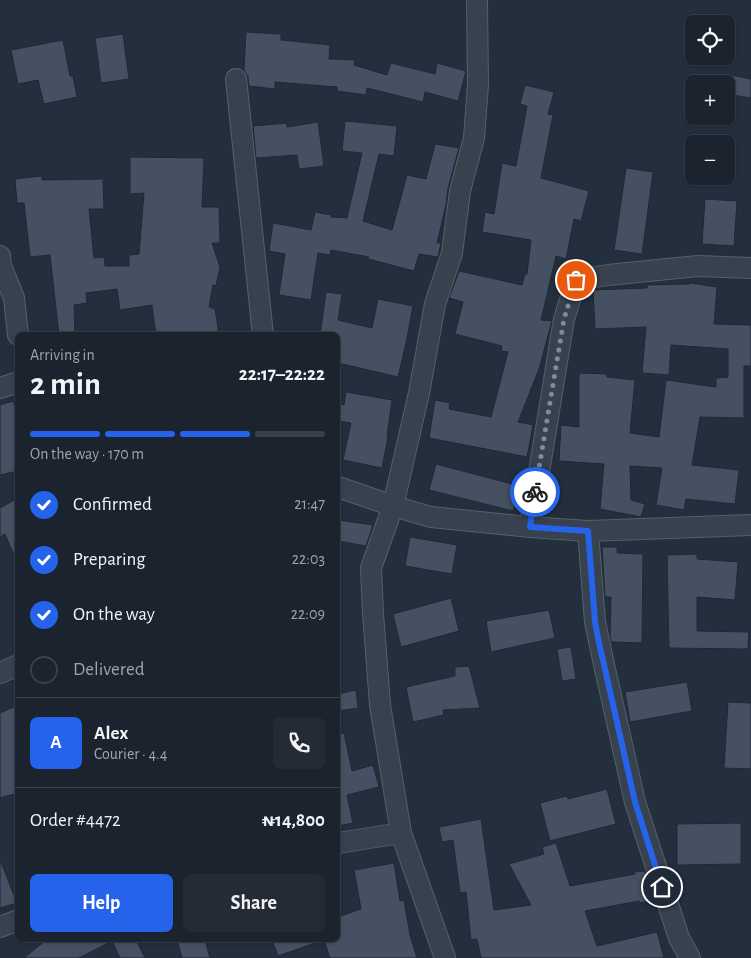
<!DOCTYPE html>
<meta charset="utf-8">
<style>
body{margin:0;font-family:"Alegreya Sans",sans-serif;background:#242b36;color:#f1f3f6;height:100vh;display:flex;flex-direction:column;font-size:19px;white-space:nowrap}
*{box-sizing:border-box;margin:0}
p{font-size:16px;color:#a0a4aa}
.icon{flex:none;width:28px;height:28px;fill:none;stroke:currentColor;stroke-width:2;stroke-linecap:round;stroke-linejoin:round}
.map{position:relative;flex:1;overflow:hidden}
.side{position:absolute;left:15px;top:332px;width:325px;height:610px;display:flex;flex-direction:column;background:#1b232e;border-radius:8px;box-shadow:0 1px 4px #0004,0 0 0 1px #39404a}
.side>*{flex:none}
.fabs{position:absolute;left:685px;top:15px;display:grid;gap:10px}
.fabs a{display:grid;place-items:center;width:50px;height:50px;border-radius:8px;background:#1b232e;box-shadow:0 1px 4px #0004,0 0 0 1px #39404a;font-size:25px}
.pin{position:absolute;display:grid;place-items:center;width:42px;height:42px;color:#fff;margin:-21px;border:2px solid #fff;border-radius:50%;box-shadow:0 1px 5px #0007}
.courier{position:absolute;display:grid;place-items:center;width:50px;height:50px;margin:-25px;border:4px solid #2563eb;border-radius:50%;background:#fff;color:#222;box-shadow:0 1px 6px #0007}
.head em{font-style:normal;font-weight:700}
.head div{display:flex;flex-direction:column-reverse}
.head{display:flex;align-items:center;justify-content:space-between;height:85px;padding:0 15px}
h1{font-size:32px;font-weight:700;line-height:38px}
.bar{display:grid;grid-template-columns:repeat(4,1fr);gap:8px 5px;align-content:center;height:60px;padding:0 15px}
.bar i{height:6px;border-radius:4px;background:#39404a}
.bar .selected{background:#2563eb}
.bar p{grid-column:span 4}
.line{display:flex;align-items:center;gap:12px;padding:0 15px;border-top:1px solid #39404a}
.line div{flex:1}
.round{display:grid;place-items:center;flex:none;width:52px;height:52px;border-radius:8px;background:#242b36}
ol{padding:0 15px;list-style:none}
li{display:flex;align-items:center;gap:15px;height:55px}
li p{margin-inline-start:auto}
li .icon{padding:5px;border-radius:50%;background:#2563eb;color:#fff;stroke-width:4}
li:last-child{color:#a0a4aa}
li i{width:28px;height:28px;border:2px solid #39404a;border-radius:50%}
.primary-button{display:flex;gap:10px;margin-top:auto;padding:10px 15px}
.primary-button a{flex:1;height:58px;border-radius:8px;background:#2563eb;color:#fff;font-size:20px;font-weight:700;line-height:58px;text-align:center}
.primary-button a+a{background:#242b36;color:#f1f3f6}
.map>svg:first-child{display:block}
.building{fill:#455162;stroke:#1f2835}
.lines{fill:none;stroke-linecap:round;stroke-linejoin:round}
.minor-casing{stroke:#565f6c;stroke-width:22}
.minor{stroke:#38414e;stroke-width:20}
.done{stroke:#828b98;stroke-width:5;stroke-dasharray:0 9}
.route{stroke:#2563eb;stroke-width:6}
</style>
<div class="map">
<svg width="751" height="958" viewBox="0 0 751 958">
<rect width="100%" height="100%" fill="#242f3e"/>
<path class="building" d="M246 32 281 34V40L330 45 329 59 355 60 354 65 387 75 391 63 435 74 437 63 466 71 458 101 425 92 423 102 367 88 366 95 337 91V87L275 82V89L249 86 248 77 244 70Z
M123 34 129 79 101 83 95 38Z
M63 40 70 76H73L77 97 44 104 38 80 18 84 11 50Z
M726 74 751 79V98L726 94Z
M525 85 554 92 548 114 553 115 541 178 589 191 581 221 574 219 566 259 556 256 541 320 552 321 550 328 539 369 518 422 533 425 527 457 429 438 435 400 450 403 449 409 491 417 508 352 501 351 502 346 455 334 463 302 449 298 459 271 522 285 525 274H527L531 240 482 232 485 212 494 214 502 163 516 166 527 106 520 104Z
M345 121 397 126 394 156 379 154 363 221 392 230 407 175 426 179 435 144 459 148 448 188 446 205 437 243H441L438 257 419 254 414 271 368 259 369 257 331 250 330 255 318 253 311 300 279 295 285 254 269 251 273 223 311 230 315 212 331 215V217L347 218 362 153 342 151Z
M318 122 324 166 299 169 297 155 256 158 253 126 287 123V127Z
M130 157 204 158 202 207H219L220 243H212L220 267 216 286 213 285 209 307 215 309 219 335H156L152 305 120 310 117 289 86 293 87 303 74 305 75 335H59L50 255 30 257 24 203H17L15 179 42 176V180L103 179 104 209H89L94 258 104 257 105 266H129V255L139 254 144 193 130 194Z
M626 168 653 172 642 254 614 250Z
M705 199 737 201 734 246 702 244Z
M691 283 717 287 714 324 751 325V366H744V418L700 417 692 465 739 470 735 504 686 499 684 510 656 505 662 468 630 466 631 500 645 504 641 517 600 509 604 464 559 461 561 425 579 427V373L607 374V377L635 380 630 433 659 437 666 380 716 387V378L728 377V349L671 345 669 375 642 373 646 327 595 329 593 290 647 288V285L690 284Z
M326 292 342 294 338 320 372 328 378 299 413 306 406 343 398 377 338 363V335H320Z
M346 392 392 400 387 436 388 437 382 468 343 460 351 423 338 421V403L344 405Z
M13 401 18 418V471L0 475V405Z
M436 464 520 486 513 511 429 490Z
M18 498V563H17L5 534 0 537V508Z
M338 520 373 525 366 546 338 541Z
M410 537 457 545 452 574 405 566Z
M602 547H617V553L643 554 642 643 611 642 610 637 611 597H605Z
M697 554V559L738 562 735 600 697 597V631L749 632 748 649 669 648 667 555Z
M451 598 459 631 401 647 393 614Z
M549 610 555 638 491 652 486 621Z
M571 647 576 679 562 681 557 649Z
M469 666 480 708 443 710 444 715 413 722 406 687 455 676V667Z
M687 682 692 711 630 722 625 692Z
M356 690 358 708 338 711V694Z
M728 702 751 703V769L724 768Z
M18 705V793L0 798V713Z
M344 733 352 771 373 765 379 787 347 795 353 823 338 826V734Z
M607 789 616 824 550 841 540 803 567 796 568 799Z
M481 819 494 910 531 905 509 864 544 854 542 847 556 843 570 886 635 874 634 872 645 871 653 901 639 903V901L585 911 597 946 657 932 664 958H481L477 939 471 940 466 892 460 893 453 840 442 842 439 827Z
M741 823V864L677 865V824Z
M0 862H1L17 903 0 908Z
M394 863 400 901 404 900 410 935 417 958H330L324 940H338V917L361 909 354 870Z
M46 940H136L145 958H120L112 941 79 958H24Z
M177 940H205L210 958H182Z
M272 940H317L318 942 278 956Z"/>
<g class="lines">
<defs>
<path id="minor" d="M236 79 263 335
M0 256 1 266 14 298 18 335
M0 388 18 382
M338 487 393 506 431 517 530 527 588 531 751 525
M530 527 564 319 576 280 608 275 698 266 751 268
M588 531 595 622 605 669 635 802 679 938 690 958
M0 673 18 665
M338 843 401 833
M0 927 18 920
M445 958 401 833 380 705 373 613 371 568 393 506 419 393 435 304 452 253 460 191 474 138 478 84 477 0"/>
</defs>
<use href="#minor" class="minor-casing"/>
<use href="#minor" class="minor"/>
</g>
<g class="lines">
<path class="done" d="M535 492 564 319 576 280"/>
<path class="route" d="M535 492 530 527 588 531 595 622 598 638 635 802 662 887"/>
</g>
</svg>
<div class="fabs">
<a><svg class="icon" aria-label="locate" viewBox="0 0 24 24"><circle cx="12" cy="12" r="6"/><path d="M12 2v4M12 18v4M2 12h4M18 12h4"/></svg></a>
<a>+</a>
<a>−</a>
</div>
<div class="pin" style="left:576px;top:280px;background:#ea580c"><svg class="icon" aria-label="bag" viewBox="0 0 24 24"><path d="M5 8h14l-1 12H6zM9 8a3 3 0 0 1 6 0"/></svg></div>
<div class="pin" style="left:662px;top:887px;background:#1f2937"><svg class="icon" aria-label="home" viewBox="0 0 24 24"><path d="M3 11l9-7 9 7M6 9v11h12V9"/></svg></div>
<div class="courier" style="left:535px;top:492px"><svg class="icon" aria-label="bike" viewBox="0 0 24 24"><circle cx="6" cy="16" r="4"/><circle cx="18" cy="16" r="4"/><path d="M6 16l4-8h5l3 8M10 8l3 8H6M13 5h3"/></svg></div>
<section class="side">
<div class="head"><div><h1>2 min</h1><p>Arriving in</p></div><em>22:17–22:22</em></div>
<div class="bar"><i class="selected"></i><i class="selected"></i><i class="selected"></i><i></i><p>On the way · 170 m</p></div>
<ol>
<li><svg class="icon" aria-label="check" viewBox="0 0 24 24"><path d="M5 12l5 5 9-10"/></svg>Confirmed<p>21:47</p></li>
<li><svg class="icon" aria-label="check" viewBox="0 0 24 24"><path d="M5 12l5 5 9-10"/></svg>Preparing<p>22:03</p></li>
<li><svg class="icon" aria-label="check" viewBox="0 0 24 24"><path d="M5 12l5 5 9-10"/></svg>On the way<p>22:09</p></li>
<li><i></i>Delivered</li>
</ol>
<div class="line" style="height:90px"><b class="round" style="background:#2563eb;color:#fff">A</b><div><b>Alex</b><p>Courier · 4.4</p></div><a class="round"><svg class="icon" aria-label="phone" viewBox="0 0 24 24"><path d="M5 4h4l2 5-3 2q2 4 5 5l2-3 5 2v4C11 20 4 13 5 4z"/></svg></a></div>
<div class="line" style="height:65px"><div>Order #4472</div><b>₦14,800</b></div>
<div class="primary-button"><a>Help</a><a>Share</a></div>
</section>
</div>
